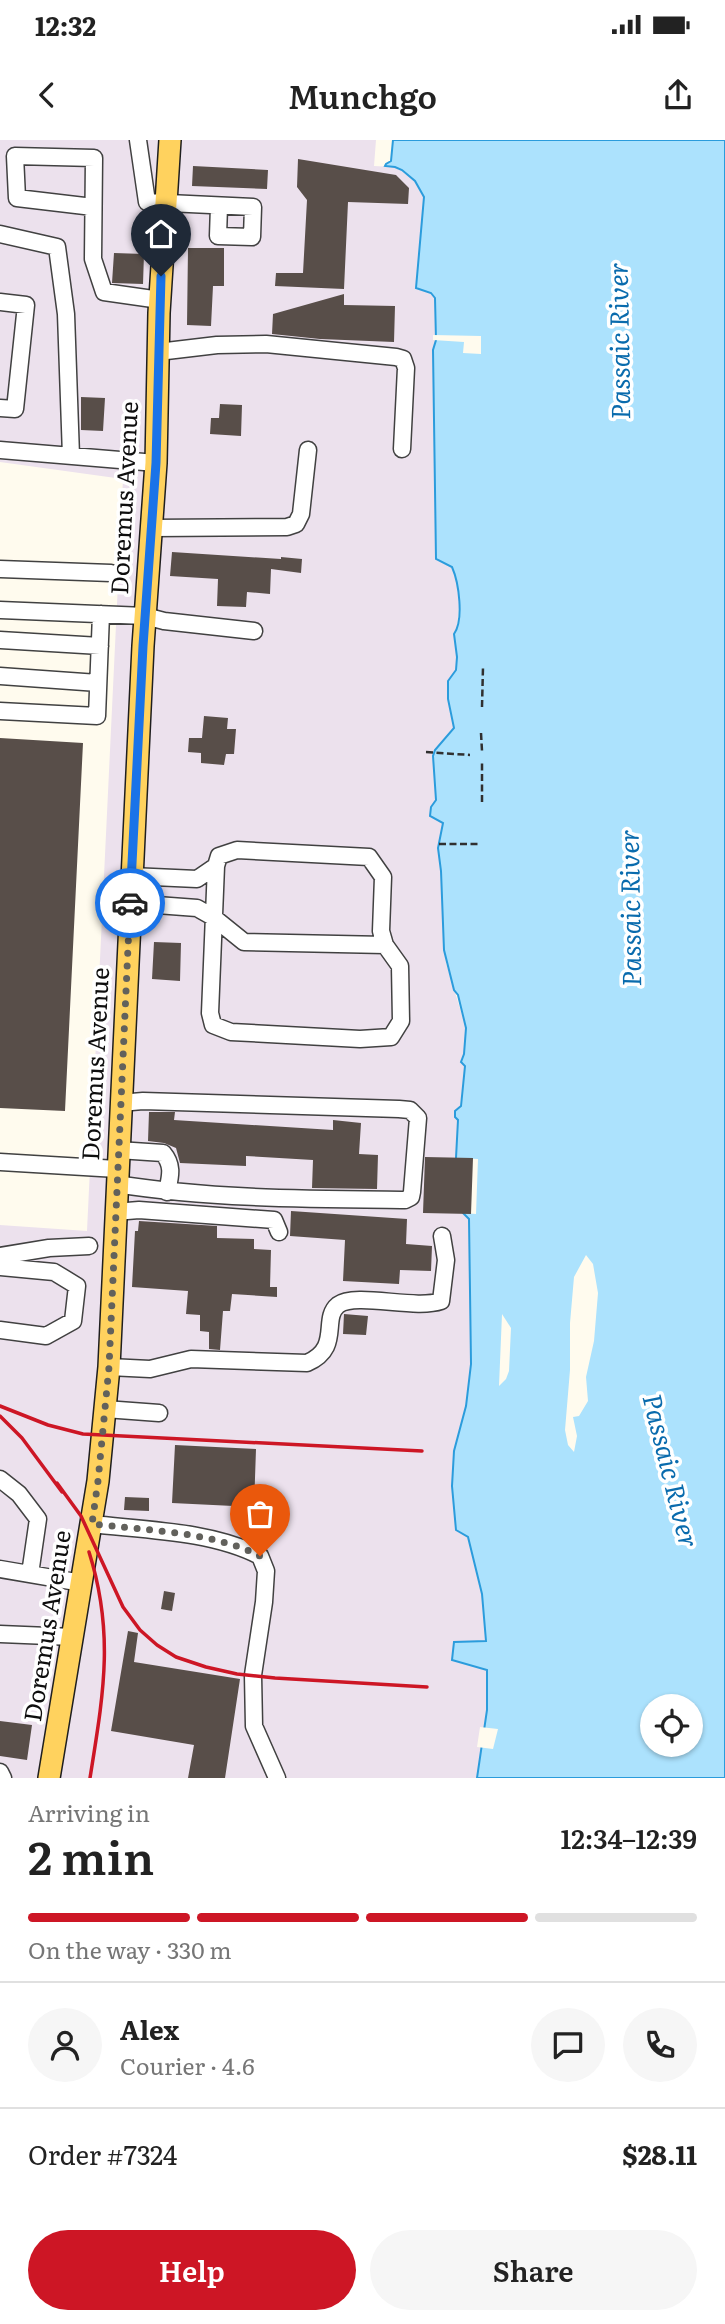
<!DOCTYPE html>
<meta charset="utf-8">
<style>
body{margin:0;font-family:Literata,serif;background:#f6f6f6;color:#222;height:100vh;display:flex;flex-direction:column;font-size:26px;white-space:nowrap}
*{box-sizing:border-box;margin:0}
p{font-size:23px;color:#767676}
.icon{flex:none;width:38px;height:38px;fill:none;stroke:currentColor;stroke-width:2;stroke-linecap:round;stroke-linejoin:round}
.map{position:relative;height:1638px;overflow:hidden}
.side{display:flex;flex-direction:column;background:#fff;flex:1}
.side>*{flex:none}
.fabs{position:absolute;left:640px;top:1554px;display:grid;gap:14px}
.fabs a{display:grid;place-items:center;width:63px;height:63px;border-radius:50%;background:#fff;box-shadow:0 2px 5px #0004;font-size:35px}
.pin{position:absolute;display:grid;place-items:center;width:60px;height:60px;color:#fff;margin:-72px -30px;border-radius:50% 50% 50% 0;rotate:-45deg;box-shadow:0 0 7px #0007}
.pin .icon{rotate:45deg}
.courier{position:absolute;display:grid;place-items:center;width:70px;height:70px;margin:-35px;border:5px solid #1a73e8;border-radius:50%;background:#fff;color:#222;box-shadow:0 2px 9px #0007}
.headline em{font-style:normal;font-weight:600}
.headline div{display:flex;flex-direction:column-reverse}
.headline{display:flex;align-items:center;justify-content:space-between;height:119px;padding:0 28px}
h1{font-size:46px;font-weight:600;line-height:52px}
.bar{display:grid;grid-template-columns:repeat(4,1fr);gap:10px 7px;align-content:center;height:84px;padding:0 28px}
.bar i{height:9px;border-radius:5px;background:#e0e0e0}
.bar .current{background:#cd1625}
.bar p{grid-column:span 4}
.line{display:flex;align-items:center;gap:18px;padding:0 28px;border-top:2px solid #e0e0e0}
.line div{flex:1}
.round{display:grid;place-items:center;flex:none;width:74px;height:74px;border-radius:37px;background:#f6f6f6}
.primary-button{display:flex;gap:14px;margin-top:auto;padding:14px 28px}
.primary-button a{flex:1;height:80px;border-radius:42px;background:#cd1625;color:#fff;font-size:28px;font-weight:600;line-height:80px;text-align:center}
.primary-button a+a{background:#f6f6f6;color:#222}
.status{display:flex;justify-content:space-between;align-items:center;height:49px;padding:0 35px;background:#fff;direction:ltr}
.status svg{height:19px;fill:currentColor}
header{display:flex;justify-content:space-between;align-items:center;height:91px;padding:0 28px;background:#fff;font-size:32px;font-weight:600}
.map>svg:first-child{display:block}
.industrial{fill:#ece1ed}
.water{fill:#ace2fd;stroke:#2b9cdc;stroke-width:2;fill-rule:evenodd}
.pier{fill:#fffbee}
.building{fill:#584e49}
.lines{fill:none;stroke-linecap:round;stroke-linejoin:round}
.minor-casing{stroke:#414141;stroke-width:19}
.major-casing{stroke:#1f1f1f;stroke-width:24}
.path{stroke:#303030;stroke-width:2.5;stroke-dasharray:7 3.5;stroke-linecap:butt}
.minor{stroke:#fff;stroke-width:16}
.major{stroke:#ffd25e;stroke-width:21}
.rail{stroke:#cd1625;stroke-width:3.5}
.done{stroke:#62615c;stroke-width:7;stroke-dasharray:0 12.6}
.route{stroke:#1a73e8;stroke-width:9}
.labels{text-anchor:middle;stroke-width:7;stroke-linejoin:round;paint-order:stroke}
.street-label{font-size:24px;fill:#0e0e0e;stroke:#fff}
.water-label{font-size:26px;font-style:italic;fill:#096bad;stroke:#fff}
</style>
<div class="status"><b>12:32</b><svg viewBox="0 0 49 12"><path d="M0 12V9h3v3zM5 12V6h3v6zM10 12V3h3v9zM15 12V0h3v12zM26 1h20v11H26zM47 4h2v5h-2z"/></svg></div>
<header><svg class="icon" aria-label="back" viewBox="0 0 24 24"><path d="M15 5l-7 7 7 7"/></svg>Munchgo<svg class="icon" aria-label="share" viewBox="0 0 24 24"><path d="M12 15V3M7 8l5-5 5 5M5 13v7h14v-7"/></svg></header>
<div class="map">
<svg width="725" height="1638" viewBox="0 0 725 1638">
<rect width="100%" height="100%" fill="#fffbee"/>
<path class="industrial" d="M0 0H376L374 26 395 27 402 30 415 41 424 57 416 148 431 153 435 158 437 195 433 210 436 419 452 427 458 441 460 456 455 507 457 517 456 530 448 542V559L454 588 435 610 433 616 436 660 431 667 443 683 438 708 441 731 446 823 466 888 464 914 461 922 465 926 460 966 455 971 458 980 456 1018 469 1079 471 1224 466 1266 454 1311 452 1346 456 1390 468 1397 482 1454 486 1502 452 1520 487 1530V1570L477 1638H0V1085L87 1091 123 339 0 322Z"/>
<path class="water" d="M393 0H725V1638H477L487 1570V1530L452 1520 454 1502 486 1501 482 1454 468 1397 456 1390 452 1346 454 1311 466 1266 471 1224 469 1079 463 1073 456 1018 458 980 455 977V971L461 966 465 926 461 922 464 914 466 888 458 855 454 850 444 810 441 731 438 708 443 683 430 676 431 667 436 660 433 616 435 610 454 588 448 559V541L456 530 457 517 454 494C464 480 459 443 452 427L436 419 433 210 436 200 435 158 431 153 416 148 424 57 415 41 402 30 395 27 385 26 386 24 391 21ZM653 1566H691V1605H653Z"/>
<path class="pier" d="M433 195 481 196V214L463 213 464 202 433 200Z
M456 1018 478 1019 476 1074 463 1073Z
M586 1115 593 1124 598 1153 594 1201 586 1237 588 1261 579 1276 573 1277 577 1296 574 1312 568 1305 565 1290 570 1230V1183L574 1137Z
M502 1174 511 1188 509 1231 506 1239 499 1246Z
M480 1587 498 1589 493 1609 477 1607Z"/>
<path class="building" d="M298 19 396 35 409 48 408 64 348 62 344 149 275 146 276 133H303L307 60 297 47Z
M193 26 268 30 267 49 192 46Z
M188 108H224V146H213L211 186 187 185Z
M114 113 144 114 143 144 112 143Z
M344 154V165L395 166 394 202 320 199 272 194 273 174Z
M81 257 105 258 103 291 81 290Z
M220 264 242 265 241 296 210 294 211 278H219Z
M172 412 281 419V417L302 419 301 433 271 429 270 454 247 452 246 467 217 466 218 439 170 436Z
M204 576 228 578 227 589H236L234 614H226L224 625 201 623V613L188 612 189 598H202Z
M0 598 83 603 65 971 0 968Z
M154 802 181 803 180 841 152 839Z
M149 972H175L174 980 333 990V980L361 983 359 1014 378 1015 377 1049 312 1048 313 1020 246 1016V1026L180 1023 176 1008 164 1003 148 1001Z
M425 1017 473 1018 471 1074 423 1073Z
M291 1071 407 1079 406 1104 432 1106 431 1131 400 1130 399 1144 343 1141 345 1100 290 1096Z
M139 1081 217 1086V1098L254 1099V1109L271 1110 270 1147H277V1157L232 1154 230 1171H223L220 1210 209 1209V1192L200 1191V1175L186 1174 188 1151 132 1147 135 1091H138Z
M344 1174 368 1176 366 1195 343 1194Z
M175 1305 256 1309 254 1367 172 1363Z
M125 1357 149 1358V1371L124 1370Z
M164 1451 175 1453 172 1471 161 1469Z
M128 1491 138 1493 134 1522 240 1539 225 1638H188L194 1605 111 1591Z
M0 1581 32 1585 27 1620 0 1616Z"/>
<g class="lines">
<defs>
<path id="minor" d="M138 0 147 62 253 67 252 97 218 96 219 66
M93 67 17 58 15 16 94 18 93 119 104 152 160 160
M0 94 57 107 66 174 71 316
M0 162 26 165 15 269 0 268
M158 212 217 205 266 204 396 217 403 219 406 228 402 309
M0 310 156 323
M152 388 287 387 296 384 301 374 308 310
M0 429 111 433
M0 470 145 476 164 481 254 491
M0 500 100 506
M0 536 98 543
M0 571 97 576 101 474
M237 710 369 717 383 737 381 791 385 805 400 826 401 881 391 897 360 899 231 892 213 885 210 873 216 726 219 716Z
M131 736 197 739 216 726
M130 763 197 768 213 777 244 802 385 805
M118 1010 163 1013C174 1026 170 1037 167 1052
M0 1022 117 1029
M116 1044C212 1059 308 1059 405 1060L411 1057 412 1052 418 978 410 970 399 969 143 961 120 963
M115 1072 139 1070 274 1080 279 1092
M0 1116 49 1108 89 1106
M0 1127 54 1132 77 1146 73 1181 46 1196 0 1190
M109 1227 150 1229 191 1219 307 1223C342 1208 321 1179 338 1165 356 1152 415 1170 441 1161L446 1120 442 1096
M105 1269 159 1273
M0 1339 19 1354 38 1379 30 1434
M92 1384C145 1390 212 1391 260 1416L266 1431 264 1462 253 1535 254 1586 277 1638
M0 1429 82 1443
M0 1494 73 1497
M0 1632 3 1638"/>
<path id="major" d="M49 1638 98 1341 109 1227 143 506 156 323 159 173 170 0"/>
</defs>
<use href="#minor" class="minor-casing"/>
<use href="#major" class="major-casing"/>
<path class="path" d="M482 567 483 527
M481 593 482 611
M426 612 470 615
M482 662V623
M439 704H480"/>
<use href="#minor" class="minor"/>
<use href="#major" class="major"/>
<path class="rail" d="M0 1266 48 1285 83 1294 422 1311
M0 1276 22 1298 62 1352
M57 1343 81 1376 123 1467 140 1490 157 1505 176 1517 206 1527 237 1534 275 1538 427 1547
M89 1412C115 1494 103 1556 90 1638"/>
</g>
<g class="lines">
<path class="done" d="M130 763 109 1227 98 1341 92 1384C144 1390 214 1392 260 1416"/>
<path class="route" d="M130 763 143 506 156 323 161 136"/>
</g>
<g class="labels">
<g class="street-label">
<text transform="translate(125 358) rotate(-87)" y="8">Doremus Avenue</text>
<text transform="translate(96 924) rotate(-87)" y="8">Doremus Avenue</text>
<text transform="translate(48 1486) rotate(-81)" y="8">Doremus Avenue</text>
</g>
<g class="water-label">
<text transform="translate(620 201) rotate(-91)" y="9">Passaic River</text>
<text transform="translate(631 768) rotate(-91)" y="9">Passaic River</text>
<text transform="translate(670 1331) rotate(76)" y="9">Passaic River</text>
</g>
</g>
</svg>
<div class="fabs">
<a><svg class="icon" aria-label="locate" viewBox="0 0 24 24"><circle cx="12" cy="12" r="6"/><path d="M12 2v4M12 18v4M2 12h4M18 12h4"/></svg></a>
</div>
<div class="pin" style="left:260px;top:1416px;background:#ea580c"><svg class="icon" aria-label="bag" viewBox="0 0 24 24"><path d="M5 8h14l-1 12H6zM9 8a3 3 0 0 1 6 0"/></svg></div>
<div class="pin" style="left:161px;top:136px;background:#1f2937"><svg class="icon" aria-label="home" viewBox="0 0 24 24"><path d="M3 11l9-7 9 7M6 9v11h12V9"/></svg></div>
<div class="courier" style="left:130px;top:763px"><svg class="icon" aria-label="car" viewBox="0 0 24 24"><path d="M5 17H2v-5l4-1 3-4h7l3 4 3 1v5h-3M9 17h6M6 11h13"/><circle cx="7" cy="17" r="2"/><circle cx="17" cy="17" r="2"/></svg></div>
</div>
<section class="side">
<div class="headline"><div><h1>2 min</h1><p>Arriving in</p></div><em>12:34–12:39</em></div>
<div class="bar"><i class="current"></i><i class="current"></i><i class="current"></i><i></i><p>On the way · 330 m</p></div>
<div class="line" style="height:126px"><a class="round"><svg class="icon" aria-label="person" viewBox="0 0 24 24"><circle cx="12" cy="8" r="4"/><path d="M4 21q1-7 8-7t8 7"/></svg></a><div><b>Alex</b><p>Courier · 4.6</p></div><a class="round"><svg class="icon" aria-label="chat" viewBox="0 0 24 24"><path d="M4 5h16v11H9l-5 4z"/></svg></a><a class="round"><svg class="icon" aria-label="phone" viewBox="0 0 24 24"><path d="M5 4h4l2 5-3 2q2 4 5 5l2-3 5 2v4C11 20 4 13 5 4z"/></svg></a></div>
<div class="line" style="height:91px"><div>Order #7324</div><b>$28.11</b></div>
<div class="primary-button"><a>Help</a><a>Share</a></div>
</section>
